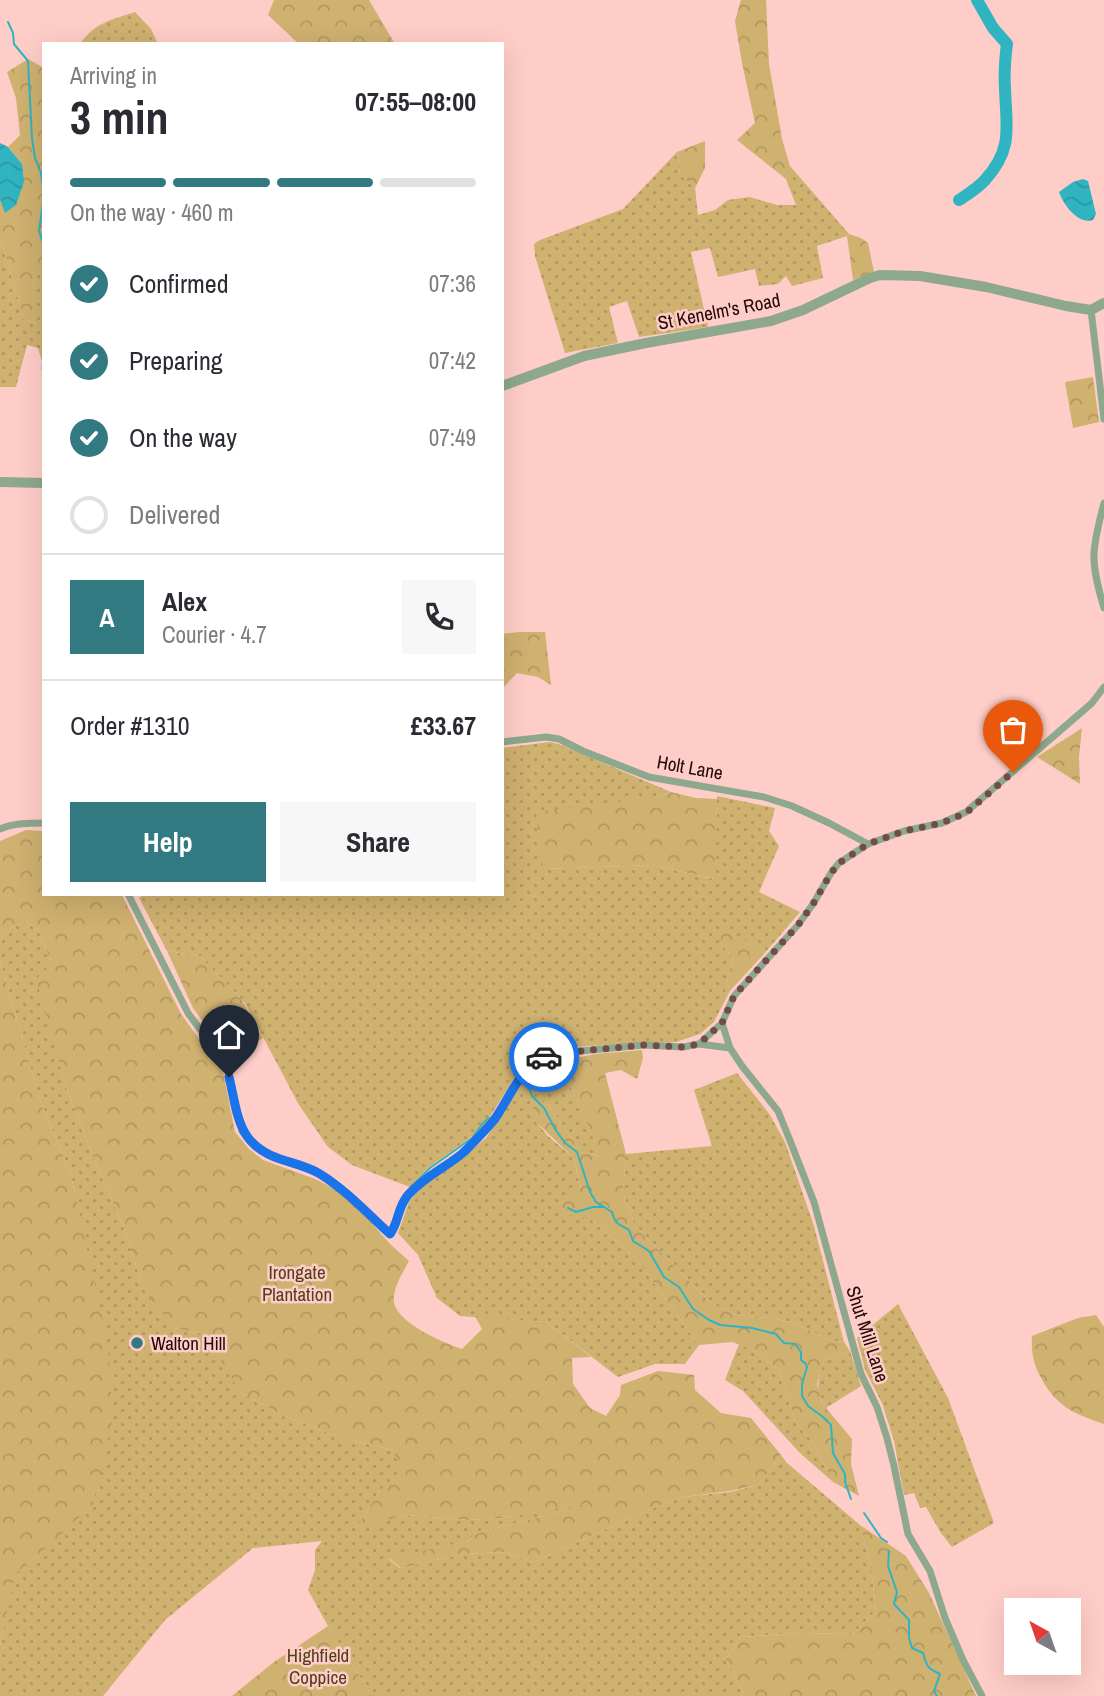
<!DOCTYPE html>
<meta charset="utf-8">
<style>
body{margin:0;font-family:"Archivo Narrow",sans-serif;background:#f7f7f7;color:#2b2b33;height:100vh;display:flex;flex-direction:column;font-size:26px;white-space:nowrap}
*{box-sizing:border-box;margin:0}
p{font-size:23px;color:#7c7c81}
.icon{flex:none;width:38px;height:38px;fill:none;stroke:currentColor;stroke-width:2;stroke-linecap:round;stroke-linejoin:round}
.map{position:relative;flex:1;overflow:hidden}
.drawer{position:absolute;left:42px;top:42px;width:462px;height:854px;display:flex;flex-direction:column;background:#fff;border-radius:0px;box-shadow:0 7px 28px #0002}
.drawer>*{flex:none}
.needle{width:46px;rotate:320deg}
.controls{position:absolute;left:1004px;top:1598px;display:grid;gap:14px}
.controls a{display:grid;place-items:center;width:77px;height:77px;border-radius:0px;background:#fff;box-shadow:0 7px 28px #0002;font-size:35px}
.pin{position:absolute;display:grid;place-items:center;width:60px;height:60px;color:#fff;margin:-72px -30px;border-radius:50% 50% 50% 0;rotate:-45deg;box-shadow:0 0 7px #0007}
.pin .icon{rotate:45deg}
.courier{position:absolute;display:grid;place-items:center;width:70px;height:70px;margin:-35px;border:5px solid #1a73e8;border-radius:50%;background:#fff;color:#222;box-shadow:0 2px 9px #0007}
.head em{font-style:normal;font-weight:700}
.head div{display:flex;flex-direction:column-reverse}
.head{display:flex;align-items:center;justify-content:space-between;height:119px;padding:0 28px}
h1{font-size:46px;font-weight:700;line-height:52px}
.bar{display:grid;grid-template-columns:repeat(4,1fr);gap:10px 7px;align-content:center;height:84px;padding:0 28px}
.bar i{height:9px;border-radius:5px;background:#e1e1e2}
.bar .selected{background:#327a82}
.bar p{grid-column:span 4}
.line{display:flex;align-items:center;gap:18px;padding:0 28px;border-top:2px solid #e1e1e2}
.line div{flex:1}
.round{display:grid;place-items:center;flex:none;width:74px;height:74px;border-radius:0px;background:#f7f7f7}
ol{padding:0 28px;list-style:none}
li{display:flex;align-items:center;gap:21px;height:77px}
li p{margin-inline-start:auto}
li .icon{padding:7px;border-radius:50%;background:#327a82;color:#fff;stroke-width:4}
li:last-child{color:#7c7c81}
li i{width:38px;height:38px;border:4px solid #e1e1e2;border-radius:50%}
.cta{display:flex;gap:14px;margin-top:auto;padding:14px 28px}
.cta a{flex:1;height:80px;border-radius:0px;background:#327a82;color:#fff;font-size:28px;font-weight:700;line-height:80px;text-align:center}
.cta a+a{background:#f7f7f7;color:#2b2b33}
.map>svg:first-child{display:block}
.grass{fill:url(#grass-dots)}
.forest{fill:url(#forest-crowns)}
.water{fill:url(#water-waves)}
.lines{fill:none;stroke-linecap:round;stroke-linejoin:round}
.stream{stroke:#30b4c2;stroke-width:2}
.river{stroke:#30b4c2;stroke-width:12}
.minor{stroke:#8da88d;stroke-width:7}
.tertiary{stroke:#8da88d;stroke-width:10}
.done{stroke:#714d4a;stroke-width:7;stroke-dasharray:0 12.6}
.route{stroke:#1a73e8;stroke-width:9}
.poi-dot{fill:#327a82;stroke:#ffcdc7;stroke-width:2.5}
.labels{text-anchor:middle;stroke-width:5;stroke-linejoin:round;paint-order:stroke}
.street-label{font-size:19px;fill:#240807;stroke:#ffcdc7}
.park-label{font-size:19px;fill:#50401c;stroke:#ffcdc7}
.poi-label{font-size:19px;fill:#240807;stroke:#ffcdc7;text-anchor:start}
</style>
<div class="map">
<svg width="1104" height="1696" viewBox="0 0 1104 1696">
<defs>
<pattern id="grass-dots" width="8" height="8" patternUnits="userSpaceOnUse" patternTransform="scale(1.75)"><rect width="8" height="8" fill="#cfb170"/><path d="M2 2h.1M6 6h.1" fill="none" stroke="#b29760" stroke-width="1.8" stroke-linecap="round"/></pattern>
<pattern id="forest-crowns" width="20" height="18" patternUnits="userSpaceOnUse" patternTransform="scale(1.75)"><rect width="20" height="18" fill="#cfb170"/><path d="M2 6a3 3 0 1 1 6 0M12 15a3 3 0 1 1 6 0" fill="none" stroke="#b29760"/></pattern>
<pattern id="water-waves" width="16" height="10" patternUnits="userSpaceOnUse" patternTransform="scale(1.75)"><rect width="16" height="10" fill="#30b4c2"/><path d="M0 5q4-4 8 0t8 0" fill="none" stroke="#2a99a5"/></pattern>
</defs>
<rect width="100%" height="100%" fill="#ffcdc7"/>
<path class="grass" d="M135 12 151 29 158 44H80C94 23 111 20 135 12Z
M677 152 680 175 695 188 698 215 715 210 728 200 750 197 777 205H796L786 179 790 166 849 234 847 236 817 246 823 278 792 286 786 276 778 284 759 286 755 269 718 277 710 248 691 252 708 327 639 337 627 301 609 307 618 343 565 353 535 256 534 244 540 240 623 209Z
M0 237 24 319 37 324 33 280 44 268V370H41L42 362 38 348 27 345 16 387H0Z
M549 742 559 744 671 792 657 797 543 869 652 865 714 879 717 796 775 808 769 831 779 846 759 892 800 912 764 954 760 947 720 942 733 958 725 991H730L714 1022 700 1034 676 1042 545 1048 517 1074 482 1129 428 1168 410 1187 352 1165 328 1147 299 1105 245 1003 200 956 167 951 139 898 144 894H502V748Z
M25 921 39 931 52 964 37 979 66 1087 92 1153 124 1228 140 1278 174 1328 218 1337 240 1392 284 1416 345 1439 393 1450 402 1470 379 1492 357 1528 405 1515 466 1520 503 1518 595 1501 548 1515 474 1534 469 1541 389 1559 400 1568 463 1554 504 1552 534 1562 650 1509 683 1497 730 1492 758 1485 781 1455 787 1463 860 1525 871 1566 876 1611 853 1634 799 1633 741 1637 726 1659 745 1696H372L328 1626 308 1590 315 1570V1550L322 1541 253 1548 165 1620 103 1696H0V1646L14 1574 47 1548 88 1257 71 1175 41 1103 0 960V939L11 928Z
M552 1063 561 1066 594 1139 600 1156 581 1152 548 1104 536 1122 548 1136 574 1158 581 1189 560 1203 588 1217 636 1258 699 1345 685 1364H655L618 1377 546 1322 460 1316 437 1298 418 1255 398 1233 409 1202 416 1193 432 1178 451 1166 486 1138 526 1077Z
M737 1073 770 1115 785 1142 814 1226 844 1342 832 1341 791 1322 771 1318 735 1315 711 1303 635 1226 623 1193 626 1154 712 1146 694 1090Z
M898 1304 948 1398 994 1523 952 1547 941 1533 926 1507 920 1508 914 1493 904 1495 894 1441 882 1403 865 1370 857 1338Z
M739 1344 749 1348 778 1369 795 1421 812 1441 833 1482 800 1453 743 1391 725 1380Z
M850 1351 861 1386 826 1408C813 1394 819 1377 824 1360Z"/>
<path class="forest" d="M274 0H369L395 44H299L268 15Z
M741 0H766L769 64 782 139 790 166 786 179 737 140 755 123 742 63 735 21Z
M28 59 44 68V268L33 280 38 324 24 319 0 237V199L6 212 22 164 8 147 20 135 16 98 7 72Z
M705 141V168L695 188 680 175 677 152Z
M849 234 861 238 868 243 874 272 853 280 847 236Z
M1093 377 1099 422 1073 428 1065 382Z
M519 632H545L551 685 538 677 517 673 502 689V634Z
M1082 728 1079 757 1080 784 1037 757Z
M671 792 696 798 717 799 715 879 652 865 543 869 536 812 657 797Z
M26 830 44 831V894L122 895 181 1014 223 1072 235 1132 249 1149 263 1160 315 1179 347 1195 390 1244 409 1261C402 1274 392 1289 394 1303 399 1324 444 1343 462 1349L482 1329 475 1316 546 1322 591 1357 572 1358 573 1384 590 1408 606 1416 620 1395 621 1385 658 1371 694 1375 695 1390 721 1413 751 1418 781 1455 758 1485 730 1491 683 1497 650 1509 534 1562 504 1552 463 1554 401 1568 389 1558 469 1541 474 1534 548 1515 587 1503 503 1518 466 1520 405 1515 356 1529 379 1492 401 1470 393 1450 345 1439 284 1416 240 1392 218 1355V1337L174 1328 151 1299 140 1278 124 1228 92 1153 66 1087 36 979 52 964 39 931 25 921 11 928 0 939V841Z
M723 931 760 947 764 954 730 991H725L733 958 720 942Z
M167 951 200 956 242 1000 263 1038 230 1059 193 1008Z
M0 960 41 1103 71 1175 108 1345 113 1418 93 1504 47 1548 15 1574 0 1646Z
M642 1050 643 1058 637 1079 621 1070 605 1073 626 1154 623 1193 635 1226 711 1303 735 1315 771 1318 791 1322 832 1341 844 1342 850 1351 824 1360 817 1384 821 1402 852 1439 851 1464 859 1496 833 1482 812 1441 795 1421 778 1369 749 1348 732 1342 699 1345 636 1258 588 1217 582 1219 559 1212 560 1203 581 1188 574 1158 536 1122 531 1097 548 1104 581 1152 599 1156 594 1139 561 1067 552 1063 595 1054Z
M1096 1315 1104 1327V1424C1072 1413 1055 1406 1039 1374 1033 1362 1031 1350 1032 1336L1078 1318Z
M860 1525 906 1556 929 1593 976 1696H745L726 1659 741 1637 799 1633 853 1634 876 1611 871 1566Z
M328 1626 372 1696H232L274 1662Z"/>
<path class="water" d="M0 143 8 147 22 164 24 182 16 205 5 213 0 199Z
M1083 179 1088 181 1096 214 1093 220C1078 225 1063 204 1059 192L1073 182Z"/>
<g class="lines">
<path class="stream" d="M8 22 13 33 14 44 28 61 32 138 35 158 41 173 44 194
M44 196 39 231 44 246
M526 1086 529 1088 532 1096 544 1108 555 1129 565 1143 577 1152 590 1192 596 1202 612 1212C616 1226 618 1223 629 1230L633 1241 649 1251 664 1277 679 1287 693 1309 709 1320 720 1325 752 1328 776 1334 784 1343 795 1344 801 1352V1360L806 1364 807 1367 802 1384V1396L808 1406 823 1417 831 1425 833 1453 845 1474V1482L851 1499
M411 1187 430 1168 472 1138 483 1123 489 1118
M568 1208 576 1212 593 1207H603
M864 1513 881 1538 887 1542
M889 1551 888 1566 897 1592 894 1604 909 1620V1638L912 1648 923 1653C927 1667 927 1668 940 1674L934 1691 937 1696"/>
<path class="river" d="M959 200C968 194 978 188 985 180 1014 148 1006 126 1005 88 1004 73 1005 59 1007 44L993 28 977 0"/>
<path class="minor" d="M1091 310 1104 419
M1104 503C1100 519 1095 536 1094 553 1093 570 1099 591 1104 608
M502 742 546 737 559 739 583 751 649 777 764 797 792 806 829 823 868 844
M0 829C14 823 29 823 44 823
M128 894 188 1013 227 1066 242 1131 251 1142 274 1157 318 1172 347 1195 390 1234C399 1222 396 1208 409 1195 424 1178 443 1168 460 1155 472 1146 485 1131 494 1119 512 1096 522 1066 550 1054L644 1045 683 1047 699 1044 722 1023
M699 1044 730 1048
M982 1696 963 1660 945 1618 930 1571 908 1534 894 1466 887 1438 877 1407 861 1374 814 1202 789 1138 778 1111 742 1066 730 1048 722 1023 734 996 798 925 813 904 831 873 839 863 868 844 904 831 942 823 966 812 1092 703 1104 687"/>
<path class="tertiary" d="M502 386 584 356 646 343 771 321 803 310 870 278 880 275 920 276 986 287 1066 306 1091 310 1104 303
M0 482 44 483"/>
</g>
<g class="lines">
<path class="done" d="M544 1057 550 1054 644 1045 683 1047 699 1044 722 1023 734 996 798 925 813 904 831 873 839 863 868 844 904 831 942 823 966 813 1013 772"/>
<path class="route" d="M229 1077C238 1114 237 1145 280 1159 292 1163 309 1167 320 1174 346 1190 368 1214 390 1234 399 1222 397 1208 408 1195 425 1176 447 1167 464 1152 474 1142 485 1131 494 1120 508 1101 521 1066 544 1057"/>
</g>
<circle class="poi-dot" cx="137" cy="1343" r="7"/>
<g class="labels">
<g class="street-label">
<text transform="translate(719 311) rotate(-11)" y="7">St Kenelm's Road</text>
<text transform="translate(690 767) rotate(10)" y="7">Holt Lane</text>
<text transform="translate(868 1334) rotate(72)" y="7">Shut Mill Lane</text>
</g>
<g class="park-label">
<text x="297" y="1279">Irongate<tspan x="297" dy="22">Plantation</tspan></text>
<text x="318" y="1662">Highfield<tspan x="318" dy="22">Coppice</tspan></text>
</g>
<g class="poi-label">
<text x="151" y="1350">Walton Hill</text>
</g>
</g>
</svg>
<div class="controls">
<a><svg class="needle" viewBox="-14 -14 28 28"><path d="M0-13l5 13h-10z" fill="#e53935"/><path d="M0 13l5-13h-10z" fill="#7c7c81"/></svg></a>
</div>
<div class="pin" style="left:1013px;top:772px;background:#ea580c"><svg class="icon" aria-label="bag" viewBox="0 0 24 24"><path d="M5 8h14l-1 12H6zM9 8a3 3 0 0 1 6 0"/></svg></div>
<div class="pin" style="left:229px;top:1077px;background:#1f2937"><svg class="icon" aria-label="home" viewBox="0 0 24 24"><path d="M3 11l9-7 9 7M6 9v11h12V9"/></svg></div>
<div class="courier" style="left:544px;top:1057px"><svg class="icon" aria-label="car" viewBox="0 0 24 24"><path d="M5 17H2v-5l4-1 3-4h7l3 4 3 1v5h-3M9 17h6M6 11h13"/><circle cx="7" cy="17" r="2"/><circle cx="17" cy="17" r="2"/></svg></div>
<section class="drawer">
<div class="head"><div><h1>3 min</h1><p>Arriving in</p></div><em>07:55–08:00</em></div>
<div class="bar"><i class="selected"></i><i class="selected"></i><i class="selected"></i><i></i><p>On the way · 460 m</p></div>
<ol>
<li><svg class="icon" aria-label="check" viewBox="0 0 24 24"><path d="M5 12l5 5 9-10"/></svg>Confirmed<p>07:36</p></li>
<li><svg class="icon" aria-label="check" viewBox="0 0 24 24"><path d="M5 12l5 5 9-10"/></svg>Preparing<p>07:42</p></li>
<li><svg class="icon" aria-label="check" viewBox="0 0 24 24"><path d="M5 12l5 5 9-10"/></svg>On the way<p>07:49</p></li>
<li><i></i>Delivered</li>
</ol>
<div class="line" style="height:126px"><b class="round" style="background:#327a82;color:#fff">A</b><div><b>Alex</b><p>Courier · 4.7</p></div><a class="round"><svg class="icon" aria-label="phone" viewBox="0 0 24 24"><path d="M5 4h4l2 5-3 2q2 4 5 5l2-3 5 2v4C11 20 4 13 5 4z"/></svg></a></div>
<div class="line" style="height:91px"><div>Order #1310</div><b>£33.67</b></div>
<div class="cta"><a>Help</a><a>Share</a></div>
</section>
</div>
